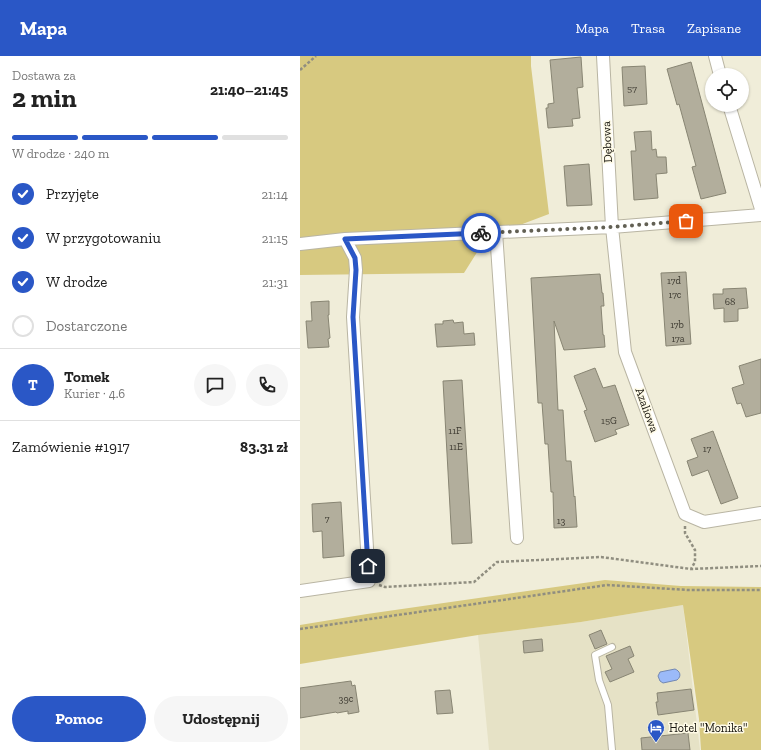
<!DOCTYPE html>
<html lang="pl">
<meta charset="utf-8">
<style>
body{margin:0;font-family:"Zilla Slab",serif;background:#f6f6f6;color:#222;height:100vh;display:flex;flex-direction:column;font-size:15px;white-space:nowrap}
*{box-sizing:border-box;margin:0}
p{font-size:13px;color:#767676}
.icon{flex:none;width:22px;height:22px;fill:none;stroke:currentColor;stroke-width:2;stroke-linecap:round;stroke-linejoin:round}
.map{position:relative;flex:1;overflow:hidden}
.sheet{display:flex;flex-direction:column;background:#fff;width:300px}
.sheet>*{flex:none}
.fabs{position:absolute;left:405px;top:12px;display:grid;gap:8px}
.fabs a{display:grid;place-items:center;width:44px;height:44px;border-radius:50%;background:#fff;box-shadow:0 1px 3px #0004;font-size:20px}
.pin{position:absolute;display:grid;place-items:center;width:34px;height:34px;color:#fff;margin:-17px;border-radius:8px;box-shadow:0 2px 6px #0006}
.courier{position:absolute;display:grid;place-items:center;width:40px;height:40px;margin:-20px;border:3px solid #2a57c6;border-radius:50%;background:#fff;color:#222;box-shadow:0 1px 5px #0007}
.overview em{font-style:normal;font-weight:700}
.overview div{display:flex;flex-direction:column-reverse}
.overview{display:flex;align-items:center;justify-content:space-between;height:68px;padding:0 12px}
h1{font-size:26px;font-weight:700;line-height:30px}
.bar{display:grid;grid-template-columns:repeat(4,1fr);gap:6px 4px;align-content:center;height:48px;padding:0 12px}
.bar i{height:5px;border-radius:3px;background:#e0e0e0}
.bar .on{background:#2a57c6}
.bar p{grid-column:span 4}
.line{display:flex;align-items:center;gap:10px;padding:0 12px;border-top:1px solid #e0e0e0}
.line div{flex:1}
.round{display:grid;place-items:center;flex:none;width:42px;height:42px;border-radius:21px;background:#f6f6f6}
ol{padding:0 12px;list-style:none}
li{display:flex;align-items:center;gap:12px;height:44px}
li p{margin-inline-start:auto}
li .icon{padding:4px;border-radius:50%;background:#2a57c6;color:#fff;stroke-width:4}
li:last-child{color:#767676}
li i{width:22px;height:22px;border:2px solid #e0e0e0;border-radius:50%}
.action{display:flex;gap:8px;margin-top:auto;padding:8px 12px}
.action a{flex:1;height:46px;border-radius:24px;background:#2a57c6;color:#fff;font-size:16px;font-weight:700;line-height:46px;text-align:center}
.action a+a{background:#f6f6f6;color:#222}
header{display:flex;align-items:center;gap:24px;box-sizing:border-box;height:56px;padding:0 20px;background:#2a57c6;color:#fff}
header strong{font-size:19px}
nav{display:flex;gap:22px;margin-inline-start:auto;font-size:14px}
main{display:flex;flex:1;min-height:0}
.map>svg:first-child{display:block}
.built{fill:#e6e2c6}
.green{fill:#d7c980}
.water{fill:#9bbaf9;stroke:#7388b2}
.building{fill:#b2ae9c;stroke:#888573}
.lines{fill:none;stroke-linecap:round;stroke-linejoin:round}
.lane-casing{stroke:#b9b5a3;stroke-width:8}
.street-casing{stroke:#b9b5a3;stroke-width:14}
.path{stroke:#908e80;stroke-width:2.5;stroke-dasharray:3 2;stroke-linecap:butt}
.lane{stroke:#fff;stroke-width:6}
.street{stroke:#fff;stroke-width:12}
.done{stroke:#626054;stroke-width:4;stroke-dasharray:0 7.2}
.route{stroke:#2a57c6;stroke-width:5}
.labels{text-anchor:middle;stroke-width:3;stroke-linejoin:round;paint-order:stroke}
.number-label{font-size:10px;fill:#3d3a31}
.street-label{font-size:12px;fill:#16140d;stroke:#fefae6}
.poi-label{font-size:12px;fill:#16140d;stroke:#fefae6;text-anchor:start}
</style>
<header>
<strong>Mapa</strong>
<nav><a>Mapa</a><a>Trasa</a><a>Zapisane</a></nav>
</header>
<main>
<section class="sheet">
<div class="overview"><div><h1>2 min</h1><p>Dostawa za</p></div><em>21:40–21:45</em></div>
<div class="bar"><i class="on"></i><i class="on"></i><i class="on"></i><i></i><p>W drodze · 240 m</p></div>
<ol>
<li><svg class="icon" aria-label="check" viewBox="0 0 24 24"><path d="M5 12l5 5 9-10"/></svg>Przyjęte<p>21:14</p></li>
<li><svg class="icon" aria-label="check" viewBox="0 0 24 24"><path d="M5 12l5 5 9-10"/></svg>W przygotowaniu<p>21:15</p></li>
<li><svg class="icon" aria-label="check" viewBox="0 0 24 24"><path d="M5 12l5 5 9-10"/></svg>W drodze<p>21:31</p></li>
<li><i></i>Dostarczone</li>
</ol>
<div class="line" style="height:72px"><b class="round" style="background:#2a57c6;color:#fff">T</b><div><b>Tomek</b><p>Kurier · 4.6</p></div><a class="round"><svg class="icon" aria-label="chat" viewBox="0 0 24 24"><path d="M4 5h16v11H9l-5 4z"/></svg></a><a class="round"><svg class="icon" aria-label="phone" viewBox="0 0 24 24"><path d="M5 4h4l2 5-3 2q2 4 5 5l2-3 5 2v4C11 20 4 13 5 4z"/></svg></a></div>
<div class="line" style="height:52px"><div>Zamówienie #1917</div><b>83.31 zł</b></div>
<div class="action"><a>Pomoc</a><a>Udostępnij</a></div>
</section>
<div class="map">
<svg width="461" height="694" viewBox="0 0 461 694">
<rect width="100%" height="100%" fill="#f0edd9"/>
<path class="built" d="M383 549 400 694H189L178 579 281 566Z"/>
<path class="green" d="M0 0H231V10L249 158 186 182 164 217 0 219Z
M305 524 381 530 461 531V694H401L399 663 383 549 281 566 178 579 0 608V569L67 558Z"/>
<path class="water" d="M375 613C380 615 382 620 377 624L363 627 360 625 358 620 360 616Z"/>
<path class="building" d="M281 1 283 31 277 32 280 62 272 63 273 70 248 72 246 52H248V48L254 47 250 4Z
M391 6 426 137 401 143 392 111 396 110 379 48 377 49 367 13Z
M345 10 347 48 324 50 322 11Z
M351 75 352 94 356 93 357 101H366L367 117 356 118 358 142 334 144 331 95H336L334 76Z
M289 108 292 149 267 150 264 110Z
M386 216 391 288 366 290 361 217Z
M300 218 302 237H303L304 250H301L303 279H304L305 291 264 294 254 265 258 354H263L266 405H271L274 441 275 440 277 471 254 472 253 436H251L248 388H245L242 347H238L231 222Z
M446 232 448 252 438 253V265L424 266V252L414 253 413 238H423V233Z
M29 245V259H28L30 282 28 283 29 291 8 292 6 265H12L11 246Z
M153 264 154 267 163 266 164 278 174 277 175 289 137 291 135 268H143V265Z
M461 303V357L446 361 441 347 437 348 432 332 444 328 439 310Z
M295 312 303 332 315 329 329 369 315 374 317 378 295 386 284 355 287 354 274 320Z
M162 324 172 487 152 488 143 325Z
M413 375 438 442 421 448 408 414 392 420 387 405 398 401 391 383Z
M41 446 44 500 23 502 22 475 13 476 12 448Z
M301 574 307 588 295 593 289 579Z
M242 583 243 595 224 597 223 585Z
M330 590 334 600 328 603 334 616 310 626 305 616 312 613 306 600Z
M51 625 52 630 55 629 59 656 48 658V655L37 657 36 656 0 662V632Z
M391 633 394 654 358 659 356 646H358L357 637Z
M150 634 153 657 137 658 135 635Z
M388 677 390 694H342L341 682Z"/>
<g class="lines">
<defs>
<path id="lane" d="M312 591 295 599 299 624 308 649 312 694"/>
<path id="street" d="M303 0 312 171 325 296 385 458 404 466 461 457
M415 0 420 19
M429 49 461 153
M196 176 217 482
M0 188 45 183 312 171 461 159
M0 535 69 525 53 261 56 214 55 202 45 183"/>
</defs>
<use href="#lane" class="lane-casing"/>
<use href="#street" class="street-casing"/>
<path class="path" d="M0 14 16 0
M385 470V477L395 494V506L391 513
M79 529 85 531 174 526 197 506 301 501 391 513 461 510
M0 573 307 529 388 534H461"/>
<use href="#lane" class="lane"/>
<use href="#street" class="street"/>
</g>
<g class="lines">
<path class="done" d="M181 177 312 171 386 165"/>
<path class="route" d="M68 510 53 261 56 214 55 202 45 183 181 177"/>
</g>
<defs>
<symbol id="hotel-pin" viewBox="-11 -11 22 30"><path d="M0 17L-7.5 6A9.5 9.5 0 1 1 7.5 6Z" fill="#2a57c6" stroke="#fefae6"/><path d="M-6-4.5h1.5V1H6V5H4.5V3h-9V5H-6ZM-4 0a1.8 1.8 0 1 1 3.6 0ZM.5 0V-2.5h3Q6-2.5 6 0Z" fill="#fff"/></symbol>
</defs>
<g fill-rule="evenodd">
<use href="#hotel-pin" x="346" y="662" width="20" height="27"/>
</g>
<g class="labels">
<g class="number-label">
<text x="332" y="36">57</text>
<text x="374" y="228">17d</text>
<text x="375" y="242">17c</text>
<text x="430" y="249">68</text>
<text x="377" y="272">17b</text>
<text x="378" y="286">17a</text>
<text x="309" y="368">15G</text>
<text x="155" y="378">11F</text>
<text x="156" y="394">11E</text>
<text x="407" y="396">17</text>
<text x="27" y="466">7</text>
<text x="261" y="468">13</text>
<text x="46" y="646">39c</text>
</g>
<g class="street-label">
<text transform="translate(307 86) rotate(-93)" y="4">Dębowa</text>
<text transform="translate(347 354) rotate(70)" y="4">Azaliowa</text>
</g>
<g class="poi-label">
<text x="369" y="676">Hotel "Monika"</text>
</g>
</g>
</svg>
<div class="fabs">
<a><svg class="icon" aria-label="locate" viewBox="0 0 24 24"><circle cx="12" cy="12" r="6"/><path d="M12 2v4M12 18v4M2 12h4M18 12h4"/></svg></a>
</div>
<div class="pin" style="left:386px;top:165px;background:#ea580c"><svg class="icon" aria-label="bag" viewBox="0 0 24 24"><path d="M5 8h14l-1 12H6zM9 8a3 3 0 0 1 6 0"/></svg></div>
<div class="pin" style="left:68px;top:510px;background:#1f2937"><svg class="icon" aria-label="home" viewBox="0 0 24 24"><path d="M3 11l9-7 9 7M6 9v11h12V9"/></svg></div>
<div class="courier" style="left:181px;top:177px"><svg class="icon" aria-label="bike" viewBox="0 0 24 24"><circle cx="6" cy="16" r="4"/><circle cx="18" cy="16" r="4"/><path d="M6 16l4-8h5l3 8M10 8l3 8H6M13 5h3"/></svg></div>
</div>
</main>
